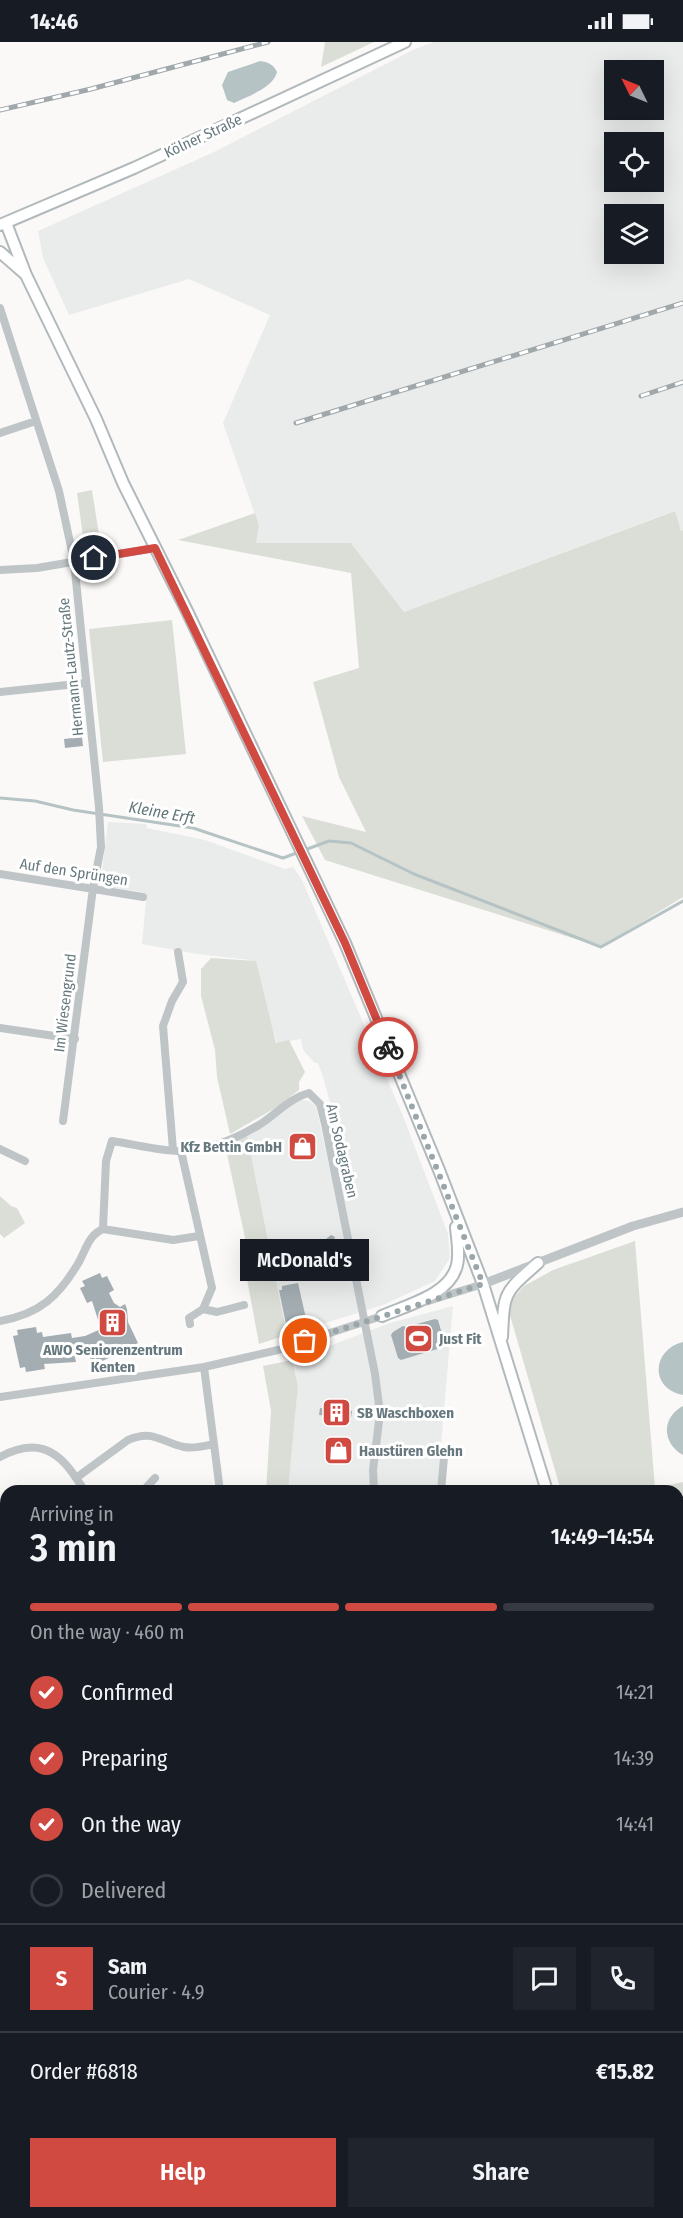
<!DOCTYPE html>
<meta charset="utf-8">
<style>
body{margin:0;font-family:"Fira Sans Condensed",sans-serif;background:#20242c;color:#f1f3f6;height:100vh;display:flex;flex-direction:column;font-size:22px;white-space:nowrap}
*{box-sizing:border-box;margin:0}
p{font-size:20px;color:#9ea1a6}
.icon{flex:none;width:33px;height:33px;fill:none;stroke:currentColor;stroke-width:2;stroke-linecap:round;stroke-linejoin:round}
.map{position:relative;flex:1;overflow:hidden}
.details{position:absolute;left:0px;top:1443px;width:684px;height:734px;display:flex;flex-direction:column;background:#171b24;border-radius:18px 18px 0 0;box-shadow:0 6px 24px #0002}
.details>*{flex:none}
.needle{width:39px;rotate:313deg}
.controls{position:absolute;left:604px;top:18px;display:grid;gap:12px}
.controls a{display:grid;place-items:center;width:60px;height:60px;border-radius:0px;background:#171b24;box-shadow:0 6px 24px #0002;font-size:30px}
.pin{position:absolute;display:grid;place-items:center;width:51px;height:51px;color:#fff;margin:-26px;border:3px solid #fff;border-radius:50%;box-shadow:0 2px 6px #0007}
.courier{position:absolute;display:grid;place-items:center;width:60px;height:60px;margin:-30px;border:4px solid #d04a42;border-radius:50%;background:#fff;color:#222;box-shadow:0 2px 8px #0007}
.bubble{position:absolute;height:42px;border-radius:0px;background:#171b24;box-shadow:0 6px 24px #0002;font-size:20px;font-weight:600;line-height:42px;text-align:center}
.summary em{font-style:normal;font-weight:600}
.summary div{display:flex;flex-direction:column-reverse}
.summary{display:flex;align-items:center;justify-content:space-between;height:102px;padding:0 30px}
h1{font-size:39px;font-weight:600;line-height:45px}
.bar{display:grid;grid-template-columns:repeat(4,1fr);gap:9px 6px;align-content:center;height:72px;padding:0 30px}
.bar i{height:8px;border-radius:4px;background:#363941}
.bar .active{background:#d04a42}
.bar p{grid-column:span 4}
.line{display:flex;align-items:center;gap:15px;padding:0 30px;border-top:2px solid #363941}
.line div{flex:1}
.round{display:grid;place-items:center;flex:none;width:63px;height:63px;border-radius:0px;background:#20242c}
ol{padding:0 30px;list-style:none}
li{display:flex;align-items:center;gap:18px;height:66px}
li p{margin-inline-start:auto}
li .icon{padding:6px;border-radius:50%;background:#d04a42;color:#fff;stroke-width:4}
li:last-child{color:#9ea1a6}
li i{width:33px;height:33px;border:3px solid #363941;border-radius:50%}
.action{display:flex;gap:12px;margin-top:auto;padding:12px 30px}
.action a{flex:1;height:69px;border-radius:0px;background:#d04a42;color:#fff;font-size:24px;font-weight:600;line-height:69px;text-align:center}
.action a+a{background:#20242c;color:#f1f3f6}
.status{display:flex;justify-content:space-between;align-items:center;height:42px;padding:0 30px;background:#171b24;direction:ltr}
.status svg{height:16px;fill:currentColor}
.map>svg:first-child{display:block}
.built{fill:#eaebeb;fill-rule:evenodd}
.green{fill:#dbded7}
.water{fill:#b6c3c5}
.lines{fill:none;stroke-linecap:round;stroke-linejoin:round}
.stream{stroke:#b6c3c5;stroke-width:3}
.building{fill:#a4aeb2}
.secondary-casing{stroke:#b2b9bc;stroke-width:14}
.motorway-casing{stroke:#b3b8ba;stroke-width:16}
.minor{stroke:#bfc5c7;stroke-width:8}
.tertiary{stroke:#bfc5c7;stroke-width:9}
.secondary{stroke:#fff;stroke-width:10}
.motorway{stroke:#fff;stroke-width:14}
.rail-casing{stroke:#a0a8ab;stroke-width:5}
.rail{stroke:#fff;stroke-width:3;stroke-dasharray:9;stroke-linecap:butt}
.done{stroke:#9aa6a9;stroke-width:6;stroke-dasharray:0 10.8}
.route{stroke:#d04a42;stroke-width:8}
.labels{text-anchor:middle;stroke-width:6;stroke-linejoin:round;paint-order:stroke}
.street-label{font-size:15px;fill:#67797f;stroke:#fff}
.poi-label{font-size:15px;font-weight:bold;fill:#67797f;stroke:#fff;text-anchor:start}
.water-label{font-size:16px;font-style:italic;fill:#637779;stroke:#fff}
</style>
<div class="status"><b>14:46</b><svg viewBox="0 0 49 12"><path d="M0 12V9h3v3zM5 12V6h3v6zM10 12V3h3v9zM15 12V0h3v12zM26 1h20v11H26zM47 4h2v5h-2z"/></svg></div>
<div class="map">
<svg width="683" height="2176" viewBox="0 0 683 2176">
<rect width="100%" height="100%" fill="#faf9f8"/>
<path class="built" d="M434 0H683V488L681 489 674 469 404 570 351 501H256L259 484 223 381 270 273 189 237 69 273 43 216 38 189 214 110 413 8ZM615 28H654V68H615ZM615 100H654V140H615ZM615 172H654V212H615Z
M108 780 146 782 147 786 205 798 285 827 293 825 302 838 403 1074 448 1192 450 1216 435 1239 383 1263 287 1293 247 1093 264 1084 299 1058 309 1059 316 1064 329 1123 341 1122 330 1060 323 1035 318 1021H315L303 1008 301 997 277 1001 250 918 197 912 142 902 146 859 143 858V850L107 845 101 838Z
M453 1264 437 1449H288L298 1344 292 1318 390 1281Z"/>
<path class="green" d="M325 0H374L321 25Z
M92 448 100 499 84 502 77 451Z
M675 469 681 489 683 488V855L601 905 325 818 302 774 366 790 339 735 313 640 359 626 351 531 178 498 255 471 259 484 256 501H351L404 570Z
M172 578 186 712 103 720 89 587Z
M211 916 256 919 276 1001 289 998 305 1030 299 1040V1048L277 1065 230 1092 217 1035 215 1008 201 954V927Z
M247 1093 287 1293 259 1302 244 1221 250 1219 225 1103Z
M0 1154 11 1164 17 1166 25 1181 4 1196 0 1192Z
M635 1199 655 1446 683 1440V1513L678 1514V1449H561L507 1263 524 1244 553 1228Z
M292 1318 298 1344 288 1449H266L271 1369 263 1324Z
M6 1651V1947H0V1653Z
M683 1820V1967L678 1938V1822Z
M4 1967 6 1970V2170L250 2171 238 2176H0V1971Z
M678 2077 683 2105V2176H347L360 2170H678Z"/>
<path class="water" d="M260 19C268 20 273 22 277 30 273 46 248 54 234 61L227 58 222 43 228 30Z
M683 1300V1353C650 1347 651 1308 683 1300Z
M683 1364V1413C662 1401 661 1376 683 1364Z"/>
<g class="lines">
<path class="stream" d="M0 756 35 759 73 768 193 786 283 816 329 799 351 801 414 832 601 905 683 859"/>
</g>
<path class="building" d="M82 695 83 704 65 706 64 697Z
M331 1193 335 1195 333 1202 339 1229 307 1235 300 1202 326 1197Z
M100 1231 102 1236 107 1234 114 1248 109 1251 114 1261 120 1265 125 1262 127 1267 128 1280 138 1301 134 1303 136 1308 128 1312 125 1304 111 1311 113 1314 98 1321 96 1316 91 1318 89 1313 75 1315 76 1320 44 1322 45 1327 26 1330 25 1325 20 1326 13 1294 18 1293 17 1288 36 1285 37 1291 42 1290 43 1295 71 1291 72 1296 85 1294 101 1287 92 1259 87 1261 80 1246 85 1244 82 1239Z
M298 1241 307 1281 287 1287 279 1248H282V1244Z
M435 1277 438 1278 445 1302 444 1305 401 1318 398 1316 391 1293 393 1290 403 1284 406 1285Z
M320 1366 352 1369 351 1376 319 1373Z"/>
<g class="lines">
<defs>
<path id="secondary" d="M6 181 26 233 96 377 123 441 187 569 345 901 439 1128 483 1242 547 1449
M0 183 134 126 405 0
M0 210 24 231
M382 1274C407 1263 450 1253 457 1223 460 1211 457 1198 456 1185
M502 1295C504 1249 504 1251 538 1221
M678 2017 683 2047"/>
<path id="motorway" d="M678 1803 683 1801
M678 1817 683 1815
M678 1988 683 1986
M678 2007 683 2004
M281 2176 293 2170
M320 2176 332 2170"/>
</defs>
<use href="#secondary" class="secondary-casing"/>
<use href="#motorway" class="motorway-casing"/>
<path class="minor" d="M0 266 59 449 74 519 99 765 101 805 93 846 63 1079
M0 391 36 379
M0 528 37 526 155 506
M0 650 86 641
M0 832 143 855
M0 986 75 997
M0 1107 25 1119
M173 1108 163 984 172 959 183 940 178 910
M181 1109 212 1246 203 1267 189 1276 190 1282
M103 1187 106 1119 112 1099C134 1102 158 1109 181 1109 207 1109 237 1096 259 1083 276 1072 290 1056 309 1051L320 1062 325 1082 375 1332 380 1371 373 1428 374 1449
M103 1187 173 1198 199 1194
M425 1260 483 1242
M203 1267 217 1270 244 1263
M0 1279C40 1272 59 1254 79 1220 86 1207 89 1193 103 1187
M204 1325 220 1449
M0 1355 204 1325 278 1308 385 1273
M0 1415C34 1397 56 1405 76 1436L128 1398C153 1387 161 1400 184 1405 194 1407 205 1404 214 1402
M76 1436 85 1449
M143 1449 155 1436
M441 1449 444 1415
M0 1472 6 1476
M0 1602 6 1601
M678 2129 683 2128
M444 2176 466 2170"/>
<path class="tertiary" d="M483 1242 633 1184 683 1170"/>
<use href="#secondary" class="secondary"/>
<use href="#motorway" class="motorway"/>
<defs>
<path id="rail" d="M0 68 91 47 268 0
M641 354 683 340
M296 381 683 261"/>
</defs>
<use href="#rail" class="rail-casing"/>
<use href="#rail" class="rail"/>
</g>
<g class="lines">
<path class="done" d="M305 1299 483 1242 388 1005"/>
<path class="route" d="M94 516 155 506 345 901 388 1005"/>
</g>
<defs>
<symbol id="shop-square" viewBox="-11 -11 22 22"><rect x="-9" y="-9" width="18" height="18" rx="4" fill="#d04a42" stroke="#fff"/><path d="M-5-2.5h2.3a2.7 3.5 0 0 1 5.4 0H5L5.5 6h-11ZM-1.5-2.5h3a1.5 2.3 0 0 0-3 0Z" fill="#fff"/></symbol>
<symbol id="building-square" viewBox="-11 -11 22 22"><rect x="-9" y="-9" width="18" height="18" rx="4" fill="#d04a42" stroke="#fff"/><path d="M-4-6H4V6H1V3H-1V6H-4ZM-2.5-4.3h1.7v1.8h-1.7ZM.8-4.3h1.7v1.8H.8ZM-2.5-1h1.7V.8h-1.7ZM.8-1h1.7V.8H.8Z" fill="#fff"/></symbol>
<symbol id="stadium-square" viewBox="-11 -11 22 22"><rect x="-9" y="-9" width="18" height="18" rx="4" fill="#d04a42" stroke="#fff"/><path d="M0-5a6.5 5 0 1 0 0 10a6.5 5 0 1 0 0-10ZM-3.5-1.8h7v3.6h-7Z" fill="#fff"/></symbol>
</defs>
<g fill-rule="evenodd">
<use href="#shop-square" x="286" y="1088" width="33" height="33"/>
<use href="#building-square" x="96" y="1264" width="33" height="33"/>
<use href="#stadium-square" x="402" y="1280" width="33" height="33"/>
<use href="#building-square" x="320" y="1354" width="33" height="33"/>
<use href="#shop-square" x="322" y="1392" width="33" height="33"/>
</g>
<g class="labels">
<g class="street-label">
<text transform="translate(203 94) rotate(-25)" y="5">Kölner Straße</text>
<text transform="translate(71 625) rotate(-96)" y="5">Hermann-Lautz-Straße</text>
<text transform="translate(74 830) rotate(9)" y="5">Auf den Sprüngen</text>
<text transform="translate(65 961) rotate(-83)" y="5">Im Wiesengrund</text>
<text transform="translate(342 1109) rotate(77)" y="5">Am Sodagraben</text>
</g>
<g class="poi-label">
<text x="282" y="1110" text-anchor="end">Kfz Bettin GmbH</text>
<text x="439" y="1302">Just Fit</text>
<text x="113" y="1313" text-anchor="middle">AWO Seniorenzentrum<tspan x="113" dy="17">Kenten</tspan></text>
<text x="357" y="1376">SB Waschboxen</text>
<text x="359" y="1414">Haustüren Glehn</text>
</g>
<g class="water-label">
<text transform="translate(162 770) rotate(10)" y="6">Kleine Erft</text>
</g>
</g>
</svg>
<div class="controls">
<a><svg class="needle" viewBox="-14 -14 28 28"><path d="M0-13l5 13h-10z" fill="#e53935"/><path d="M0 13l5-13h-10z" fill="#9ea1a6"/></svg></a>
<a><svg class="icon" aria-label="locate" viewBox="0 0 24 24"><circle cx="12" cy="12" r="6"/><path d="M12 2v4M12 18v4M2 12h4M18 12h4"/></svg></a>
<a><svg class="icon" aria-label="layers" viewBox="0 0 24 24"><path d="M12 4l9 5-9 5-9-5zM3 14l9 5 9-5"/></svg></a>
</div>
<div class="pin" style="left:305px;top:1299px;background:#ea580c"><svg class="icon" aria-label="bag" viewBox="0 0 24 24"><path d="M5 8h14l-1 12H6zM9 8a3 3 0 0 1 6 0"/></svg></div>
<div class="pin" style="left:94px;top:516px;background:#1f2937"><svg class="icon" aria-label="home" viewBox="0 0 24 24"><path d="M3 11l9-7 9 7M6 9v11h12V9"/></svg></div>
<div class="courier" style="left:388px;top:1005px"><svg class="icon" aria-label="bike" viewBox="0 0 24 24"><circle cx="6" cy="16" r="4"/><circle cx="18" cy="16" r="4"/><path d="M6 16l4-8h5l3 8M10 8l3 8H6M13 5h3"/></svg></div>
<div class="bubble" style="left:240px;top:1197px;width:129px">McDonald's</div>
<section class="details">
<div class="summary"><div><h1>3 min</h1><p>Arriving in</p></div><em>14:49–14:54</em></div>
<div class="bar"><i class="active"></i><i class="active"></i><i class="active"></i><i></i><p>On the way · 460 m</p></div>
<ol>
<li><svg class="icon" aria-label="check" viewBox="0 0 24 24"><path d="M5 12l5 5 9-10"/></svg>Confirmed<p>14:21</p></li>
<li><svg class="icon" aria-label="check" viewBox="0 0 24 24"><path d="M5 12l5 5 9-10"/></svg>Preparing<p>14:39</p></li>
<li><svg class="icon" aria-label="check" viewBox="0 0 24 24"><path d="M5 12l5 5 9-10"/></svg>On the way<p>14:41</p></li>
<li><i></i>Delivered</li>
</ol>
<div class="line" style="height:108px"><b class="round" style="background:#d04a42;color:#fff">S</b><div><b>Sam</b><p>Courier · 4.9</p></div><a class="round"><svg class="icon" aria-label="chat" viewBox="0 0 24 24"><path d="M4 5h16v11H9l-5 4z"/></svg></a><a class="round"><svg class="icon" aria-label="phone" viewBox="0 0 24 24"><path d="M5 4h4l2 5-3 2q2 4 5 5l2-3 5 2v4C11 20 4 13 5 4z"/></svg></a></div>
<div class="line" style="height:78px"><div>Order #6818</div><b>€15.82</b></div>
<div class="action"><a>Help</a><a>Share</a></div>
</section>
</div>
